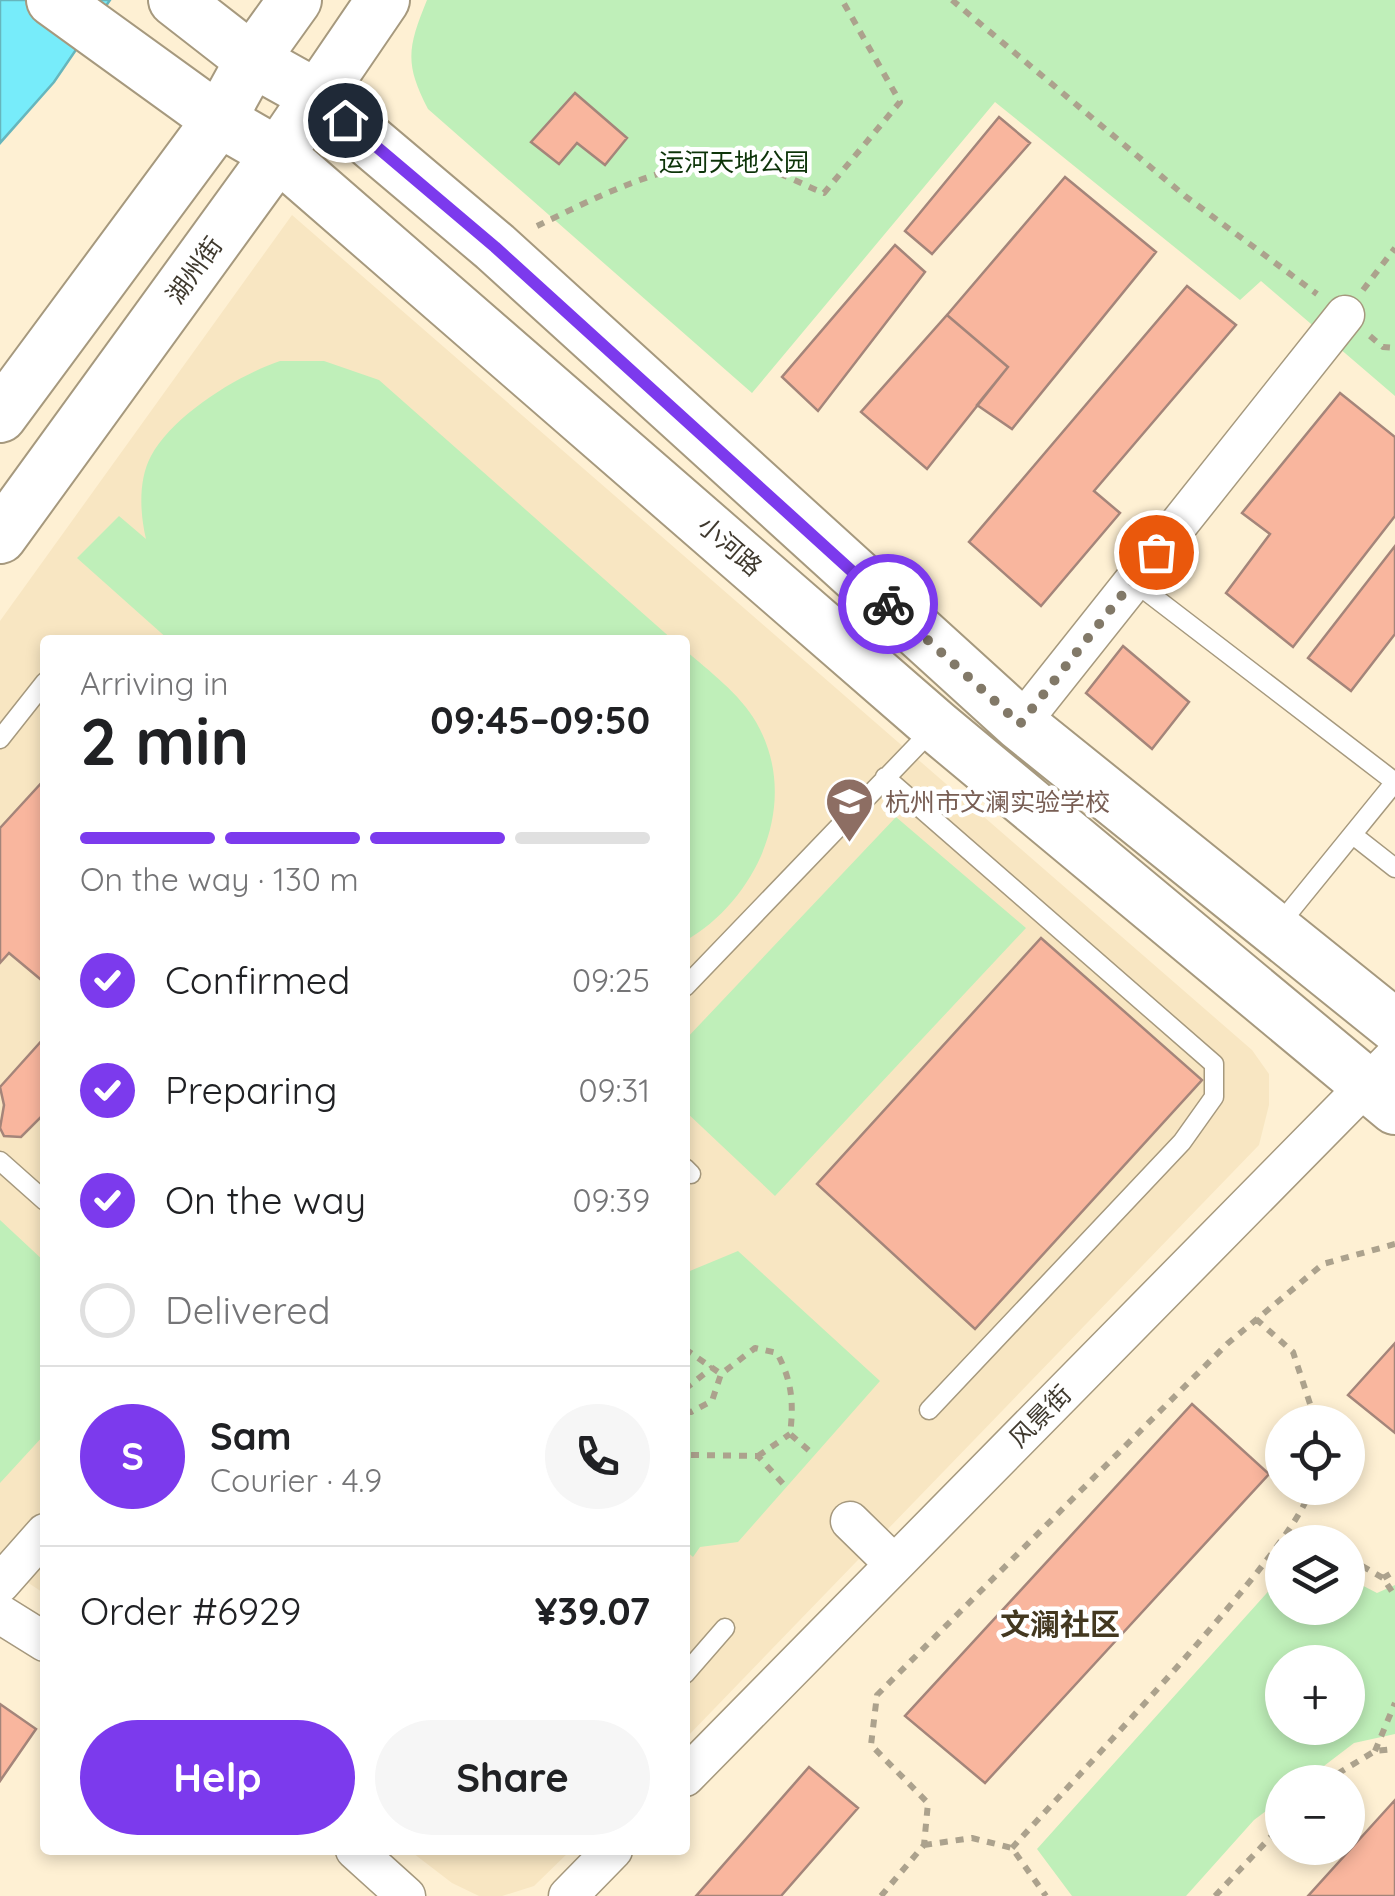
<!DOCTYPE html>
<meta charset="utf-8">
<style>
body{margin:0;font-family:Quicksand,"Noto Sans SC",sans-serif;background:#f6f6f6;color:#202124;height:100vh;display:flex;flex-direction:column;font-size:38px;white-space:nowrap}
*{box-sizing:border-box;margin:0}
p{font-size:32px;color:#757577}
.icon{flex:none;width:55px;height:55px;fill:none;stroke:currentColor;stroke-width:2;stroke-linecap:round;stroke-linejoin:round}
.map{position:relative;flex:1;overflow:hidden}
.drawer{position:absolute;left:40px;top:635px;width:650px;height:1220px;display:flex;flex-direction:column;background:#fff;border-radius:10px;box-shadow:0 5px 15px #0003}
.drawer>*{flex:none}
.buttons{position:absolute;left:1265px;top:1405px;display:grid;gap:20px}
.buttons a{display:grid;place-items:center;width:100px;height:100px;border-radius:50%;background:#fff;box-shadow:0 5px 15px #0003;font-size:50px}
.pin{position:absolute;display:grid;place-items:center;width:85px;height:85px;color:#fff;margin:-42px;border:5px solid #fff;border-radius:50%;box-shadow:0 2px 10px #0007}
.courier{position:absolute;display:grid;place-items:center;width:100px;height:100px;margin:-50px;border:8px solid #7c3aed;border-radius:50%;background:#fff;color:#222;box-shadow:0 2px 12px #0007}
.headline em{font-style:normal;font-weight:700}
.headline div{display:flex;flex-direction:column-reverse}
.headline{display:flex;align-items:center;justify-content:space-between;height:170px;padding:0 40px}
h1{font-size:65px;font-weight:700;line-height:75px}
.bar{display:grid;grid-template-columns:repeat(4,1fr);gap:15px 10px;align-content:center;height:120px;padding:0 40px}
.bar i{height:12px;border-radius:8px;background:#e0e0e0}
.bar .on{background:#7c3aed}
.bar p{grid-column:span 4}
.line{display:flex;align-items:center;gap:25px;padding:0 40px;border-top:2px solid #e0e0e0}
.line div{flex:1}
.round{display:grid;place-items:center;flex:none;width:105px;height:105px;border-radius:52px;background:#f6f6f6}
ol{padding:0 40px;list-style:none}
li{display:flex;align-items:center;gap:30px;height:110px}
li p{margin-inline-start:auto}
li .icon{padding:10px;border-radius:50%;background:#7c3aed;color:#fff;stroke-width:4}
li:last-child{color:#757577}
li i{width:55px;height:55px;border:5px solid #e0e0e0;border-radius:50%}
.primary-button{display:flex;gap:20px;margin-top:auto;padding:20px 40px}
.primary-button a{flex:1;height:115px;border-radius:60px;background:#7c3aed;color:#fff;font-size:40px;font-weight:700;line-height:115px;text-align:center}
.primary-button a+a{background:#f6f6f6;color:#202124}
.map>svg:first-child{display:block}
.built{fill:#f8e6c2}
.green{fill:#bfefb9;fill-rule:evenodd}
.water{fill:#77ecfa;stroke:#66b6bd;stroke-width:2.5}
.building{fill:#f9b69e;stroke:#a4857a;stroke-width:2.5}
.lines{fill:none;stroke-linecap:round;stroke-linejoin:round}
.service-casing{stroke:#a6997e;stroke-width:21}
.minor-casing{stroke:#a6997e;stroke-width:41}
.secondary-casing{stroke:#a6997e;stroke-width:56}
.path{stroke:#aca28d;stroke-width:6;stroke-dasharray:8 8;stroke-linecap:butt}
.service{stroke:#fff;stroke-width:18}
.minor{stroke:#fff;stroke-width:38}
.secondary{stroke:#fff;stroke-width:52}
.done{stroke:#827968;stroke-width:10;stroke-dasharray:0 18}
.route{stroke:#7c3aed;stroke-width:12}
.labels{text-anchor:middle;stroke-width:9;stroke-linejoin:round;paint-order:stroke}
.park-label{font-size:25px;fill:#0d3409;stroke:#fff}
.street-label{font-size:25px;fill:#3f392e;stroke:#fff}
.education-label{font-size:25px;fill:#785e54;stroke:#fff;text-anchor:start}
.quarter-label{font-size:30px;font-weight:bold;fill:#433820;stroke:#fff}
</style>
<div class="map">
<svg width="1395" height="1896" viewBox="0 0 1395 1896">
<rect width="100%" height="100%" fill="#fef0d3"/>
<path class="built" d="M292 215 1252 1050 1269 1074V1105L1259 1145 685 1739V640H45V1594L0 1564V621Z
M409 1850H571L534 1886 502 1896H479L452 1883Z"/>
<path class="green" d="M427 0H1395V396L1261 281 1240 300 995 102 752 393 428 109C404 63 408 47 427 0Z
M280 361H324L379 380 673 640H169L77 558 119 516 146 539C140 514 138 480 151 456 173 415 238 375 280 361Z
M685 650C709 671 740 694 756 722 802 801 758 899 685 941Z
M896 817 1026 928 775 1196 685 1111V1040Z
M0 1220 45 1262V1434L0 1483Z
M738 1251 880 1381 738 1542 700 1547 693 1557 685 1550V1273Z
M1282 1576V1608H1348V1578L1377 1593 1395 1585V1734L1354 1743 1303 1782H1282V1799L1254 1820 1186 1896H1072L1037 1849ZM1282 1662H1348V1728H1282Z"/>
<path class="water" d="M0 0H110L54 82 0 143Z"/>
<path class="building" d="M575 93 627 138 605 165 577 143 559 164 531 142Z
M999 117 1030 143 932 254 905 231Z
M1065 177 1156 252 1012 429 977 405 1008 367 947 315Z
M895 245 925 272 818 411 782 377Z
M1187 286 1236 325 1094 491 1120 513 1041 606 969 542Z
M947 315 1008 367 927 469 861 412Z
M1340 393 1395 437V516L1293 647 1226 593 1270 534 1242 513Z
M1395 546V634L1351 691 1308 658Z
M1123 646 1189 702 1152 749 1086 693Z
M45 779V983L9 953 0 963V828Z
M1041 938 1202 1080 975 1329 817 1184Z
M45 1037V1113L21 1137 4 1136 0 1128 4 1105 0 1087Z
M1395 1343V1433L1348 1395Z
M1192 1404 1269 1474 985 1783 905 1716Z
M0 1704 36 1729 0 1781Z
M809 1767 858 1808 781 1896H696Z
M1395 1800V1896H1308Z"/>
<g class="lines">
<defs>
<path id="service" d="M1133 581 1395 782 1278 926
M0 739 45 682
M885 777 1214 1064V1097L1182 1142 929 1410
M1353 835 1395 868
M685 987 932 730
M0 1161 45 1201
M685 1168 691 1174
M685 1674 725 1628"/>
<path id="minor" d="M1020 724 1345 315
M850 1521 894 1564
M0 1584 45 1533
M0 1614 45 1642
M685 1777 1395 1056
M355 1850 406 1896
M568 1896 613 1850"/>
<path id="secondary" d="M53 0 219 120 278 154 936 726 1395 1108
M175 0 252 60 315 95 495 247 1020 724 1395 1026
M0 416 219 120 252 60 295 0
M0 537 278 154 383 0"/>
</defs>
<use href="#service" class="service-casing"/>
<use href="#minor" class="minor-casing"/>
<use href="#secondary" class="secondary-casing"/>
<path class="path" d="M952 0 1185 196 1317 294
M537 226C600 196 686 149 759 167 781 172 803 185 824 193L900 102 842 0
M1363 290 1395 248
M1370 336 1383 347 1395 348
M1256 1319 1293 1352 1316 1422
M685 1349 721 1374
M685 1389 713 1367
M685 1411 691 1412 712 1401 721 1374 755 1348 777 1353C792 1381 794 1403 790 1434L814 1455
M691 1455 758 1456 786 1487
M758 1456 790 1434
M1348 1558 1383 1578 1395 1596
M1383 1578 1395 1571
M1375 1751 1395 1703
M1324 1782 1375 1751 1395 1749
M924 1845 972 1838 1012 1848 1046 1896
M1012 1848C1061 1793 1305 1539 1310 1488
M881 1896 924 1845 928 1803 871 1745 877 1695 1227 1344 1323 1264 1395 1244
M1215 1896 1282 1825"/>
<use href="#service" class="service"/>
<use href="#minor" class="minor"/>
<use href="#secondary" class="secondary"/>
</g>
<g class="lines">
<path class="done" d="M888 604 1020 724 1156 552"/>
<path class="route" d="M345 120 495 247 888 604"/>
</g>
<defs>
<symbol id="school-pin" viewBox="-11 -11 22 30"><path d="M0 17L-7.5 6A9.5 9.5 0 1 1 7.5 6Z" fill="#8d6e63" stroke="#fff"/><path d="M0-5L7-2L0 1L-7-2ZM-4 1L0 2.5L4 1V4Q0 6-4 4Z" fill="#fff"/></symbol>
</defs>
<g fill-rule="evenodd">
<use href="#school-pin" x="822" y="774" width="55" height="75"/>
</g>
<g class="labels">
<g class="park-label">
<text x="734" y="171">运河天地公园</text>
</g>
<g class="street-label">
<text transform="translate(194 270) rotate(-54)" y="9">湖州街</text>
<text transform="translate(730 546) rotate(41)" y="9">小河路</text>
<text transform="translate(1040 1416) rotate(-45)" y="9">风景街</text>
</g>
<g class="education-label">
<text x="885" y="811">杭州市文澜实验学校</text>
</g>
<g class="quarter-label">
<text x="1060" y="1635">文澜社区</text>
</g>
</g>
</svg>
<div class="buttons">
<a><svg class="icon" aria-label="locate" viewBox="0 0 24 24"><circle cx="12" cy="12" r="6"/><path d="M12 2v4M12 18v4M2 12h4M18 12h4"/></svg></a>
<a><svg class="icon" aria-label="layers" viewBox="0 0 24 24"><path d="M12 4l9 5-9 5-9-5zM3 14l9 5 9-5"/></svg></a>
<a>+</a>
<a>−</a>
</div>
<div class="pin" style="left:1156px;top:552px;background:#ea580c"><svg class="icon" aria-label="bag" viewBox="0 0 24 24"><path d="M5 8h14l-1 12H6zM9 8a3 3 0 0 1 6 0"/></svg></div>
<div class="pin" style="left:345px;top:120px;background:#1f2937"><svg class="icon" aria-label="home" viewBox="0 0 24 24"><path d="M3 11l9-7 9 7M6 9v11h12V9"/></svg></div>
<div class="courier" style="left:888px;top:604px"><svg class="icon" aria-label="bike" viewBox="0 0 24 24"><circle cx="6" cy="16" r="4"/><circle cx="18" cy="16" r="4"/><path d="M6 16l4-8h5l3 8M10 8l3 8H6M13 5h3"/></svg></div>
<section class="drawer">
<div class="headline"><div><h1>2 min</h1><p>Arriving in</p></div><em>09:45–09:50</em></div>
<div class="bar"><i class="on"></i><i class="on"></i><i class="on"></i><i></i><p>On the way · 130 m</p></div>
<ol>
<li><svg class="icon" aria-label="check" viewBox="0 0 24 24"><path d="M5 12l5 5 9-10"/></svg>Confirmed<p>09:25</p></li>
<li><svg class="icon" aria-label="check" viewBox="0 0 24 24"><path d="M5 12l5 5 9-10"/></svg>Preparing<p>09:31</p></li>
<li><svg class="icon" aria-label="check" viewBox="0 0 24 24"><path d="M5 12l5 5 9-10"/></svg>On the way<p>09:39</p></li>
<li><i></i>Delivered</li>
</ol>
<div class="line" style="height:180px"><b class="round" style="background:#7c3aed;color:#fff">S</b><div><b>Sam</b><p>Courier · 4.9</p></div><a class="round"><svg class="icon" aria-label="phone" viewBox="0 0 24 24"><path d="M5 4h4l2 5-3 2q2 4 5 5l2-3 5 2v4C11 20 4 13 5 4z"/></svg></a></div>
<div class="line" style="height:130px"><div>Order #6929</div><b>¥39.07</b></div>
<div class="primary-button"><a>Help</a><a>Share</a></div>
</section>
</div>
